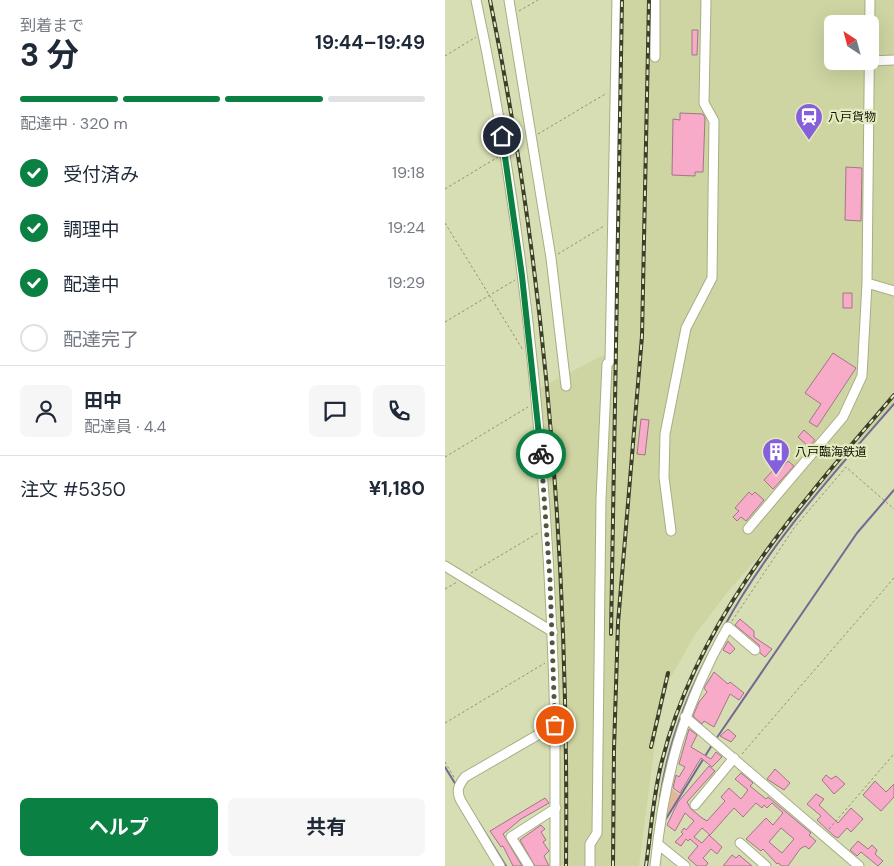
<!DOCTYPE html>
<html lang="ja">
<meta charset="utf-8">
<style>
body{margin:0;font-family:"DM Sans","Noto Sans JP",sans-serif;background:#f6f6f7;color:#1f2937;height:100vh;display:flex;flex-direction:column;font-size:19px;white-space:nowrap}
*{box-sizing:border-box;margin:0}
p{font-size:16px;color:#747a83}
.icon{flex:none;width:28px;height:28px;fill:none;stroke:currentColor;stroke-width:2;stroke-linecap:round;stroke-linejoin:round}
.map{position:relative;flex:1;overflow:hidden}
.panel{display:flex;flex-direction:column;background:#fff;width:445px}
.panel>*{flex:none}
.needle{width:32px;rotate:324deg}
.controls{position:absolute;left:379px;top:15px;display:grid;gap:10px}
.controls a{display:grid;place-items:center;width:55px;height:55px;border-radius:8px;background:#fff;box-shadow:0 5px 20px #0002;font-size:25px}
.pin{position:absolute;display:grid;place-items:center;width:42px;height:42px;color:#fff;margin:-21px;border:2px solid #fff;border-radius:50%;box-shadow:0 1px 5px #0007}
.courier{position:absolute;display:grid;place-items:center;width:50px;height:50px;margin:-25px;border:4px solid #0b8043;border-radius:50%;background:#fff;color:#222;box-shadow:0 1px 6px #0007}
.head em{font-style:normal;font-weight:700}
.head div{display:flex;flex-direction:column-reverse}
.head{display:flex;align-items:center;justify-content:space-between;height:85px;padding:0 20px}
h1{font-size:32px;font-weight:700;line-height:38px}
.bar{display:grid;grid-template-columns:repeat(4,1fr);gap:8px 5px;align-content:center;height:60px;padding:0 20px}
.bar i{height:6px;border-radius:4px;background:#e0e1e3}
.bar .current{background:#0b8043}
.bar p{grid-column:span 4}
.line{display:flex;align-items:center;gap:12px;padding:0 20px;border-top:1px solid #e0e1e3}
.line div{flex:1}
.round{display:grid;place-items:center;flex:none;width:52px;height:52px;border-radius:8px;background:#f6f6f7}
ol{padding:0 20px;list-style:none}
li{display:flex;align-items:center;gap:15px;height:55px}
li p{margin-inline-start:auto}
li .icon{padding:5px;border-radius:50%;background:#0b8043;color:#fff;stroke-width:4}
li:last-child{color:#747a83}
li i{width:28px;height:28px;border:2px solid #e0e1e3;border-radius:50%}
.action{display:flex;gap:10px;margin-top:auto;padding:10px 20px}
.action a{flex:1;height:58px;border-radius:8px;background:#0b8043;color:#fff;font-size:20px;font-weight:700;line-height:58px;text-align:center}
.action a+a{background:#f6f6f7;color:#1f2937}
main{display:flex;flex:1;min-height:0}
.map>svg:first-child{display:block}
.built{fill:#ced5a2;fill-rule:evenodd}
.green{fill:#e3b79a}
.lines{fill:none;stroke-linecap:round;stroke-linejoin:round}
.stream{stroke:#746994;stroke-width:2}
.building{fill:#f7abc8;stroke:#a17686;fill-rule:evenodd}
.minor-casing{stroke:#a8ae84;stroke-width:11}
.path{stroke:#8d9272;stroke-width:1;stroke-dasharray:2.5 2.5;stroke-linecap:butt}
.minor{stroke:#fff;stroke-width:9}
.rail-casing{stroke:#3b3e2b;stroke-width:4}
.rail{stroke:#e4ebbf;stroke-width:2;stroke-dasharray:5.5;stroke-linecap:butt}
.done{stroke:#535740;stroke-width:5;stroke-dasharray:0 9}
.route{stroke:#0b8043;stroke-width:6}
.labels{text-anchor:middle;stroke-width:4.5;stroke-linejoin:round;paint-order:stroke}
.poi-label{font-size:12px;fill:#0c0e02;stroke:#e4ebbf;text-anchor:start}
</style>
<main>
<section class="panel">
<div class="head"><div><h1>3 分</h1><p>到着まで</p></div><em>19:44–19:49</em></div>
<div class="bar"><i class="current"></i><i class="current"></i><i class="current"></i><i></i><p>配達中 · 320 m</p></div>
<ol>
<li><svg class="icon" aria-label="check" viewBox="0 0 24 24"><path d="M5 12l5 5 9-10"/></svg>受付済み<p>19:18</p></li>
<li><svg class="icon" aria-label="check" viewBox="0 0 24 24"><path d="M5 12l5 5 9-10"/></svg>調理中<p>19:24</p></li>
<li><svg class="icon" aria-label="check" viewBox="0 0 24 24"><path d="M5 12l5 5 9-10"/></svg>配達中<p>19:29</p></li>
<li><i></i>配達完了</li>
</ol>
<div class="line" style="height:90px"><a class="round"><svg class="icon" aria-label="person" viewBox="0 0 24 24"><circle cx="12" cy="8" r="4"/><path d="M4 21q1-7 8-7t8 7"/></svg></a><div><b>田中</b><p>配達員 · 4.4</p></div><a class="round"><svg class="icon" aria-label="chat" viewBox="0 0 24 24"><path d="M4 5h16v11H9l-5 4z"/></svg></a><a class="round"><svg class="icon" aria-label="phone" viewBox="0 0 24 24"><path d="M5 4h4l2 5-3 2q2 4 5 5l2-3 5 2v4C11 20 4 13 5 4z"/></svg></a></div>
<div class="line" style="height:65px"><div>注文 #5350</div><b>¥1,180</b></div>
<div class="action"><a>ヘルプ</a><a>共有</a></div>
</section>
<div class="map">
<svg width="449" height="866" viewBox="0 0 449 866">
<rect width="100%" height="100%" fill="#d7deb3"/>
<path class="built" d="M176 0H449V404L285 589 249 636 224 681 212 728 194 866H115L111 583 103 470 93 389 170 349ZM388 24H425V61H388Z"/>
<path class="green" d="M224 787 235 795 220 819Z"/>
<g class="lines">
<path class="stream" d="M280 625C325 543 388 474 449 404
M271 739 412 533 449 490
M0 767 11 785
M215 797C223 743 243 691 269 644
M33 821 61 866
M219 822 267 745"/>
</g>
<path class="building" d="M247 30H253L252 55H247Z
M235 113 258 114 260 118 258 172H250V176L227 175 228 119 235 120Z
M401 167 417 168 416 221 400 220Z
M398 293H407V308H398Z
M388 353 411 368 372 427 364 422 376 404 360 393Z
M196 419 204 420 200 455 192 454Z
M359 430 370 440 364 447 353 437Z
M343 461 349 466 328 489 319 480 329 469 333 472Z
M304 492 307 495 310 492 319 500 301 521 296 517 292 521 288 517 294 511 290 508Z
M295 619 309 631V637L327 649 320 657 315 653 314 645 290 625Z
M283 641 290 649 285 654 278 650Z
M269 672 283 684 285 682 299 693 294 700 285 694 269 727 259 721 257 724 248 716 254 702 262 692 259 688Z
M244 729 252 735 246 747 266 759 271 752 277 757 267 767 256 758 235 793 228 788 231 775 234 777 240 767 234 764Z
M283 729 291 736 286 742 275 736Z
M264 766 270 771 242 802 246 809 257 818 262 821 280 801 276 797 284 788 296 799 303 790 290 779 296 773 308 783 305 786 321 799 323 797 366 833 364 835 371 841 364 849 360 846 355 849 343 866H337L333 863 332 864 318 849 316 851 301 839 321 818 328 825 338 813 327 803 322 808 319 805 317 808 311 803 298 817 289 808 265 835 257 828 249 837 257 843 264 835 277 847 272 854 266 849 258 858 263 863 261 866H252L243 858 253 846 245 839 243 841 241 839 236 846 230 842 238 834 236 832 239 828 241 830 249 821 240 813 230 831 222 825 233 802ZM336 828 349 839 337 853 324 842Z
M330 769 345 783 339 790 322 779Z
M381 775 386 779 391 776 400 784 389 794 377 780Z
M430 781 441 792 449 784V797L436 811 418 795Z
M371 794 379 799 374 805 393 823 406 808 418 819 406 832 402 828 393 838 389 836 372 820 376 816 362 804Z
M100 798 104 803 76 819 58 834 77 866H68L58 846 56 847 45 831Z
M96 825 100 829 96 832 101 840 98 842 104 851 99 856 104 866H90L75 840Z
M413 841 423 849 427 845 432 850 430 854 438 861 433 866 416 852 412 856 405 850Z
M287 855 291 858 294 855 307 866H278Z"/>
<g class="lines">
<defs>
<path id="minor" d="M31 0C82 238 104 482 110 725L20 777C13 786 11 791 16 801L55 866
M64 0 106 258 121 386
M210 57V0
M426 61 449 60
M422 283 449 291
M303 529 398 417 417 376 422 283 425 0
M226 531 219 477 220 434 241 328 267 278 269 121 259 103 261 0
M0 566 108 632
M240 717 414 866
M110 725V866
M250 805 289 758
M295 843 321 866
M214 845 240 866
M84 866 66 837 111 808
M145 866V844L152 833 156 499 162 364 165 361 172 0
M210 866C219 776 238 706 283 627L310 650"/>
</defs>
<use href="#minor" class="minor-casing"/>
<path class="path" d="M74 11 93 0
M0 56 31 37
M93 134 162 93
M0 189 53 157
M0 223 78 350
M113 254 159 226
M0 322 70 280
M0 457 83 407
M26 573 93 533
M0 589 12 582
M287 621 349 528 401 467 449 509
M0 723 100 663
M297 754 449 578
M0 762 10 779
M384 829 449 754"/>
<use href="#minor" class="minor"/>
<defs>
<path id="rail" d="M45 0C103 284 124 576 121 866
M166 634 177 0
M206 747 223 673
M168 866 169 749 173 623 197 336 204 0
M201 866C206 831 208 795 217 761 253 617 355 505 449 395"/>
</defs>
<use href="#rail" class="rail-casing"/>
<use href="#rail" class="rail"/>
</g>
<g class="lines">
<path class="done" d="M96 454 105 580 110 725"/>
<path class="route" d="M57 136 77 276 96 454"/>
</g>
<defs>
<symbol id="station-pin" viewBox="-11 -11 22 30"><path d="M0 17L-7.5 6A9.5 9.5 0 1 1 7.5 6Z" fill="#865fda" stroke="#e4ebbf"/><path d="M-3-6H3Q5-6 5-4V2Q5 4 3 4L4.5 6H3L1.5 4h-3L-3 6H-4.5L-3 4Q-5 4-5 2V-4Q-5-6-3-6ZM-3.5-4v3h7v-3ZM-3.5 1v1.5H-2V1ZM2 1v1.5H3.5V1Z" fill="#fff"/></symbol>
<symbol id="building-pin" viewBox="-11 -11 22 30"><path d="M0 17L-7.5 6A9.5 9.5 0 1 1 7.5 6Z" fill="#865fda" stroke="#e4ebbf"/><path d="M-4-6H4V6H1V3H-1V6H-4ZM-2.5-4.3h1.7v1.8h-1.7ZM.8-4.3h1.7v1.8H.8ZM-2.5-1h1.7V.8h-1.7ZM.8-1h1.7V.8H.8Z" fill="#fff"/></symbol>
</defs>
<g fill-rule="evenodd">
<use href="#station-pin" x="348" y="101" width="32" height="43"/>
<use href="#building-pin" x="315" y="436" width="32" height="43"/>
</g>
<g class="labels">
<g class="poi-label">
<text x="383" y="121">八戸貨物</text>
<text x="350" y="456">八戸臨海鉄道</text>
</g>
</g>
</svg>
<div class="controls">
<a><svg class="needle" viewBox="-14 -14 28 28"><path d="M0-13l5 13h-10z" fill="#e53935"/><path d="M0 13l5-13h-10z" fill="#747a83"/></svg></a>
</div>
<div class="pin" style="left:110px;top:725px;background:#ea580c"><svg class="icon" aria-label="bag" viewBox="0 0 24 24"><path d="M5 8h14l-1 12H6zM9 8a3 3 0 0 1 6 0"/></svg></div>
<div class="pin" style="left:57px;top:136px;background:#1f2937"><svg class="icon" aria-label="home" viewBox="0 0 24 24"><path d="M3 11l9-7 9 7M6 9v11h12V9"/></svg></div>
<div class="courier" style="left:96px;top:454px"><svg class="icon" aria-label="bike" viewBox="0 0 24 24"><circle cx="6" cy="16" r="4"/><circle cx="18" cy="16" r="4"/><path d="M6 16l4-8h5l3 8M10 8l3 8H6M13 5h3"/></svg></div>
</div>
</main>
